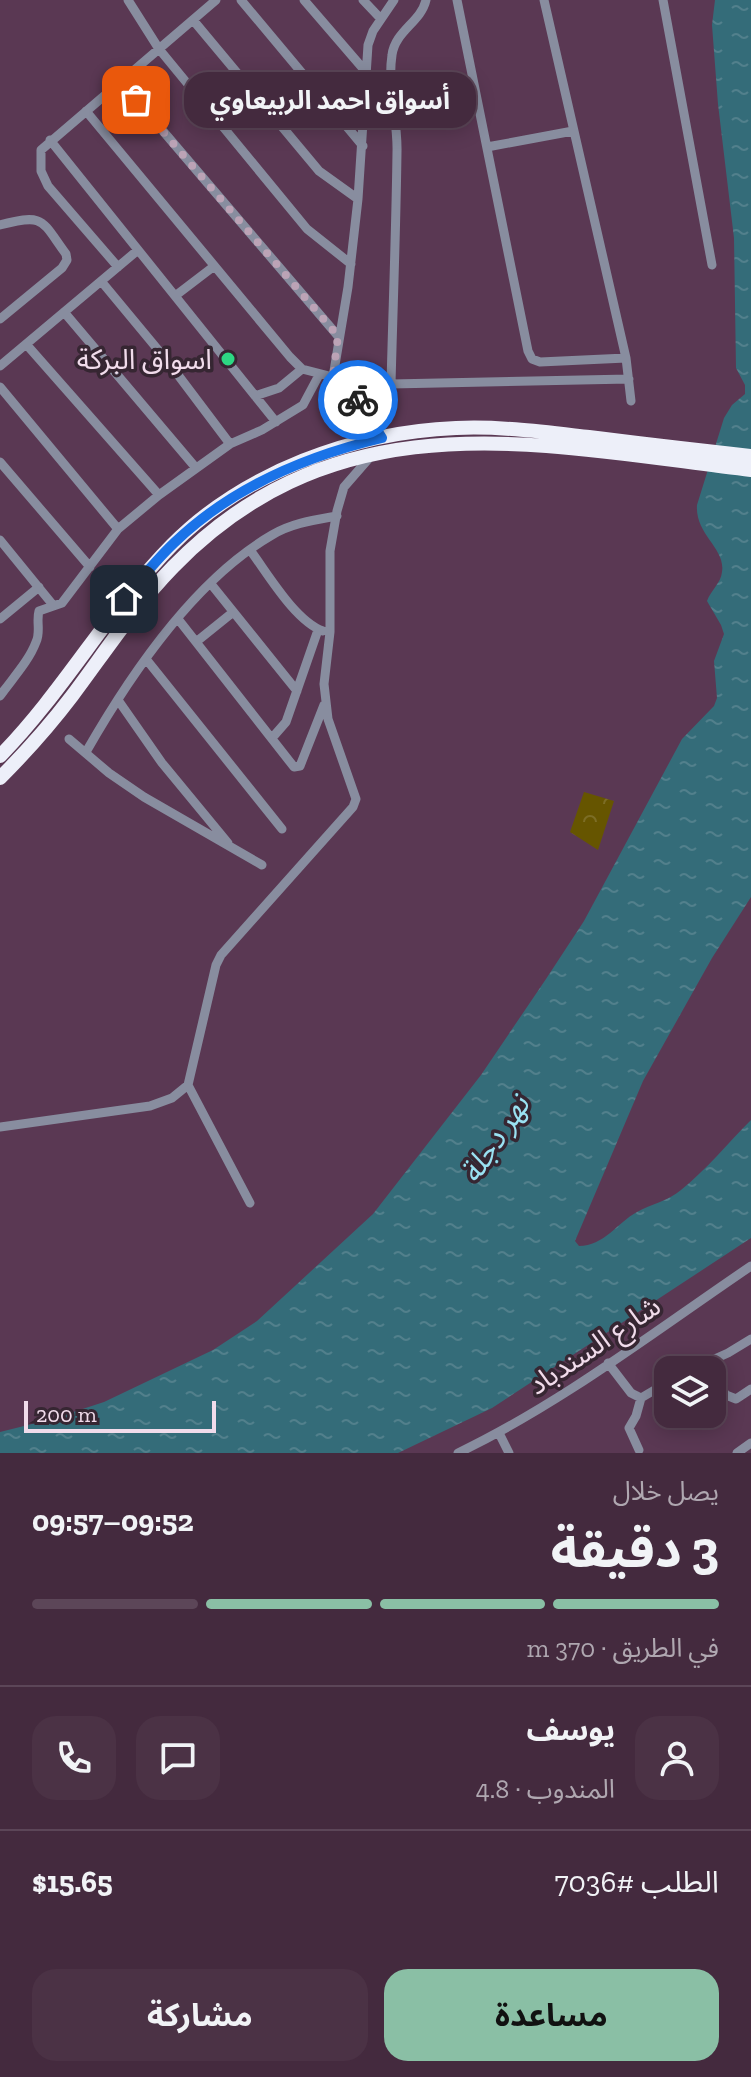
<!DOCTYPE html>
<html lang="ar">
<meta charset="utf-8">
<style>
body{margin:0;font-family:"Zilla Slab","Noto Sans Arabic",serif;background:#4b3245;color:#f1f3f6;direction:rtl;height:100vh;display:flex;flex-direction:column;font-size:30px;white-space:nowrap}
*{box-sizing:border-box;margin:0}
p{font-size:26px;color:#afa7b0}
.icon{flex:none;width:44px;height:44px;fill:none;stroke:currentColor;stroke-width:2;stroke-linecap:round;stroke-linejoin:round}
.map{position:relative;height:1453px;overflow:hidden;direction:ltr}
.drawer{display:flex;flex-direction:column;background:#442a3e;flex:1}
.drawer>*{flex:none}
.tools{position:absolute;left:654px;top:1356px;display:grid;gap:16px}
.tools a{display:grid;place-items:center;width:72px;height:72px;border-radius:16px;background:#442a3e;box-shadow:0 4px 20px #0003,0 0 0 2px #5c4658;font-size:40px}
.scale{position:absolute;left:24px;bottom:20px;width:192px;box-sizing:border-box;padding-left:8px;border:4px solid #f1dceb;border-top:0;font-size:22px;line-height:28px;white-space:nowrap;color:#f1dceb;-webkit-text-stroke:6px #362632;paint-order:stroke}
.pin{position:absolute;display:grid;place-items:center;width:68px;height:68px;color:#fff;margin:-34px;border-radius:16px;box-shadow:0 4px 12px #0006}
.courier{position:absolute;display:grid;place-items:center;width:80px;height:80px;margin:-40px;border:6px solid #1a73e8;border-radius:50%;background:#fff;color:#222;box-shadow:0 2px 10px #0007}
.bubble{position:absolute;height:56px;border-radius:24px;background:#442a3e;box-shadow:0 4px 20px #0003,0 0 0 2px #5c4658;font-size:26px;font-weight:700;line-height:56px;text-align:center;direction:rtl}
.head em{font-style:normal;font-weight:700}
.head div{display:flex;flex-direction:column-reverse}
.head{display:flex;align-items:center;justify-content:space-between;height:136px;padding:0 32px}
h1{font-size:52px;font-weight:700;line-height:60px}
.bar{display:grid;grid-template-columns:repeat(4,1fr);gap:12px 8px;align-content:center;height:96px;padding:0 32px}
.bar i{height:10px;border-radius:6px;background:#5c4658}
.bar .selected{background:#8abfa5}
.bar p{grid-column:span 4}
.line{display:flex;align-items:center;gap:20px;padding:0 32px;border-top:2px solid #5c4658}
.line div{flex:1}
.round{display:grid;place-items:center;flex:none;width:84px;height:84px;border-radius:24px;background:#4b3245}
.primary-button{display:flex;gap:16px;margin-top:auto;padding:16px 32px}
.primary-button a{flex:1;height:92px;border-radius:24px;background:#8abfa5;color:#111;font-size:32px;font-weight:700;line-height:92px;text-align:center}
.primary-button a+a{background:#4b3245;color:#f1f3f6}
.map>svg:first-child{display:block}
.park{fill:url(#park-crowns)}
.water{fill:url(#water-ripples)}
.lines{fill:none;stroke-linecap:round;stroke-linejoin:round}
.minor{stroke:#888d9f;stroke-width:9}
.highway{stroke:#edeff9;stroke-width:14}
.done{stroke:#bca3b6;stroke-width:8;stroke-dasharray:0 14.4}
.route{stroke:#1a73e8;stroke-width:10}
.poi-dot{fill:#2dd883;stroke:#362632;stroke-width:3}
.labels{text-anchor:middle;stroke-width:7;stroke-linejoin:round;paint-order:stroke}
.poi-label{font-size:28px;fill:#f1dceb;stroke:#362632;text-anchor:end}
.street-label{font-size:28px;fill:#f1dceb;stroke:#362632}
.water-label{font-size:30px;font-style:italic;fill:#9ae1f2;stroke:#362632}
</style>
<div class="map">
<svg width="751" height="1453" viewBox="0 0 751 1453">
<defs>
<pattern id="park-crowns" width="20" height="18" patternUnits="userSpaceOnUse" patternTransform="scale(2)"><rect width="20" height="18" fill="#650"/><path d="M2 6a3 3 0 1 1 6 0M12 15a3 3 0 1 1 6 0" fill="none" stroke="#7c6d25"/></pattern>
<pattern id="water-ripples" width="26" height="14" patternUnits="userSpaceOnUse" patternTransform="scale(2)"><rect width="26" height="14" fill="#346c79"/><path d="M2 4q2-2 4 0t4 0M15 11q2-2 4 0t4 0" fill="none" stroke="#52808c"/></pattern>
</defs>
<rect width="100%" height="100%" fill="#5a3853"/>
<path class="park" d="M584 792 614 801 598 850 570 832Z"/>
<path class="water" d="M715 0H751V897L712 958 643 1081 575 1241 579 1246C604 1246 617 1223 637 1212 651 1204 668 1201 681 1190 706 1170 728 1143 751 1120V1238L492 1408 398 1453H0V1432L52 1419 104 1402 213 1350 257 1321 373 1214 481 1075 546 979 584 921 682 739 714 706 717 698 714 661 724 634 721 625 707 601C711 590 721 583 722 572 726 548 695 535 697 505L724 418 732 405 745 394V385L736 368 734 238 718 104 712 25Z"/>
<g class="lines">
<path class="minor" d="M128 0 159 49 307 229 351 264
M241 0 363 146
M304 0 366 72
M363 0 381 19
M426 0C421 22 395 31 392 55 387 88 398 120 397 152 396 229 393 306 391 384L629 379
M457 0 528 351 532 359 540 362 626 358
M544 0 626 358 631 401
M663 0 712 265
M193 20 319 171 358 199
M122 83 338 336
M86 111 290 357 302 369 333 377 351 393 382 438
M50 140 276 422
M487 147 573 131
M0 225C45 213 41 220 66 254L67 260 62 268 0 319
M118 267 48 186 41 171V150L216 0
M101 281 169 363 230 444 262 430 303 405 319 375
M175 296 213 267
M64 312 196 468
M26 344 159 495
M0 366 138 250
M333 377 348 287 358 199 368 45 373 31 394 0
M0 387 118 529
M255 396 279 388 302 369
M0 462 90 567
M0 540 53 605
M250 550C268 574 295 621 323 631
M211 584 297 691
M0 619 39 587
M178 619 294 767 300 766 324 705
M196 642 232 613
M146 659 282 829
M0 696C12 679 29 661 36 642 41 632 36 621 39 611L62 603 118 529 159 495 230 444
M118 700 162 763 228 843
M272 738 286 722 318 630
M69 739 109 773 144 797 262 865
M86 752C130 675 194 580 272 535 292 523 315 520 337 516
M188 1085 250 1203
M0 1127 150 1106 172 1098 188 1085 216 965 221 955 353 807 356 799 328 719 324 684 330 632V551L337 511 344 487 371 456
M608 1363 631 1393 641 1398 668 1382
M690 1370 728 1353 751 1339
M712 1376 726 1395 736 1399 751 1389
M499 1433 509 1453
M639 1450 629 1428 636 1416 641 1398
M458 1453C562 1403 655 1331 751 1266
M737 1453 751 1443"/>
<path class="highway" d="M0 756C64 691 108 610 172 545 244 472 355 432 456 428 501 426 545 432 589 437 643 444 697 450 751 456
M0 778C26 752 50 725 72 696 105 652 135 606 173 567 340 395 541 445 751 470"/>
</g>
<g class="lines">
<path class="done" d="M136 100 338 336 333 377 358 400"/>
<path class="route" d="M124 599C140 580 156 560 174 543 231 488 306 456 382 438L358 400"/>
</g>
<circle class="poi-dot" cx="228" cy="359" r="8"/>
<g class="labels">
<g class="poi-label">
<text x="212" y="369">اسواق البركة</text>
</g>
<g class="street-label">
<text transform="translate(594 1345) rotate(-34)" y="10">شارع السندباد</text>
</g>
<g class="water-label">
<text transform="translate(495 1139) rotate(-56)" y="10">نهر دجلة</text>
</g>
</g>
</svg>
<div class="tools">
<a><svg class="icon" aria-label="layers" viewBox="0 0 24 24"><path d="M12 4l9 5-9 5-9-5zM3 14l9 5 9-5"/></svg></a>
</div>
<div class="scale">200 m</div>
<div class="pin" style="left:136px;top:100px;background:#ea580c"><svg class="icon" aria-label="bag" viewBox="0 0 24 24"><path d="M5 8h14l-1 12H6zM9 8a3 3 0 0 1 6 0"/></svg></div>
<div class="pin" style="left:124px;top:599px;background:#1f2937"><svg class="icon" aria-label="home" viewBox="0 0 24 24"><path d="M3 11l9-7 9 7M6 9v11h12V9"/></svg></div>
<div class="courier" style="left:358px;top:400px"><svg class="icon" aria-label="bike" viewBox="0 0 24 24"><circle cx="6" cy="16" r="4"/><circle cx="18" cy="16" r="4"/><path d="M6 16l4-8h5l3 8M10 8l3 8H6M13 5h3"/></svg></div>
<div class="bubble" style="left:184px;top:72px;width:292px">أسواق احمد الربيعاوي</div>
</div>
<section class="drawer">
<div class="head"><div><h1>3 دقيقة</h1><p>يصل خلال</p></div><em>09:52–09:57</em></div>
<div class="bar"><i class="selected"></i><i class="selected"></i><i class="selected"></i><i></i><p>في الطريق · 370 m</p></div>
<div class="line" style="height:144px"><a class="round"><svg class="icon" aria-label="person" viewBox="0 0 24 24"><circle cx="12" cy="8" r="4"/><path d="M4 21q1-7 8-7t8 7"/></svg></a><div><b>يوسف</b><p>المندوب · 4.8</p></div><a class="round"><svg class="icon" aria-label="chat" viewBox="0 0 24 24"><path d="M4 5h16v11H9l-5 4z"/></svg></a><a class="round"><svg class="icon" aria-label="phone" viewBox="0 0 24 24"><path d="M5 4h4l2 5-3 2q2 4 5 5l2-3 5 2v4C11 20 4 13 5 4z"/></svg></a></div>
<div class="line" style="height:104px"><div>الطلب #7036</div><b>$15.65</b></div>
<div class="primary-button"><a>مساعدة</a><a>مشاركة</a></div>
</section>
